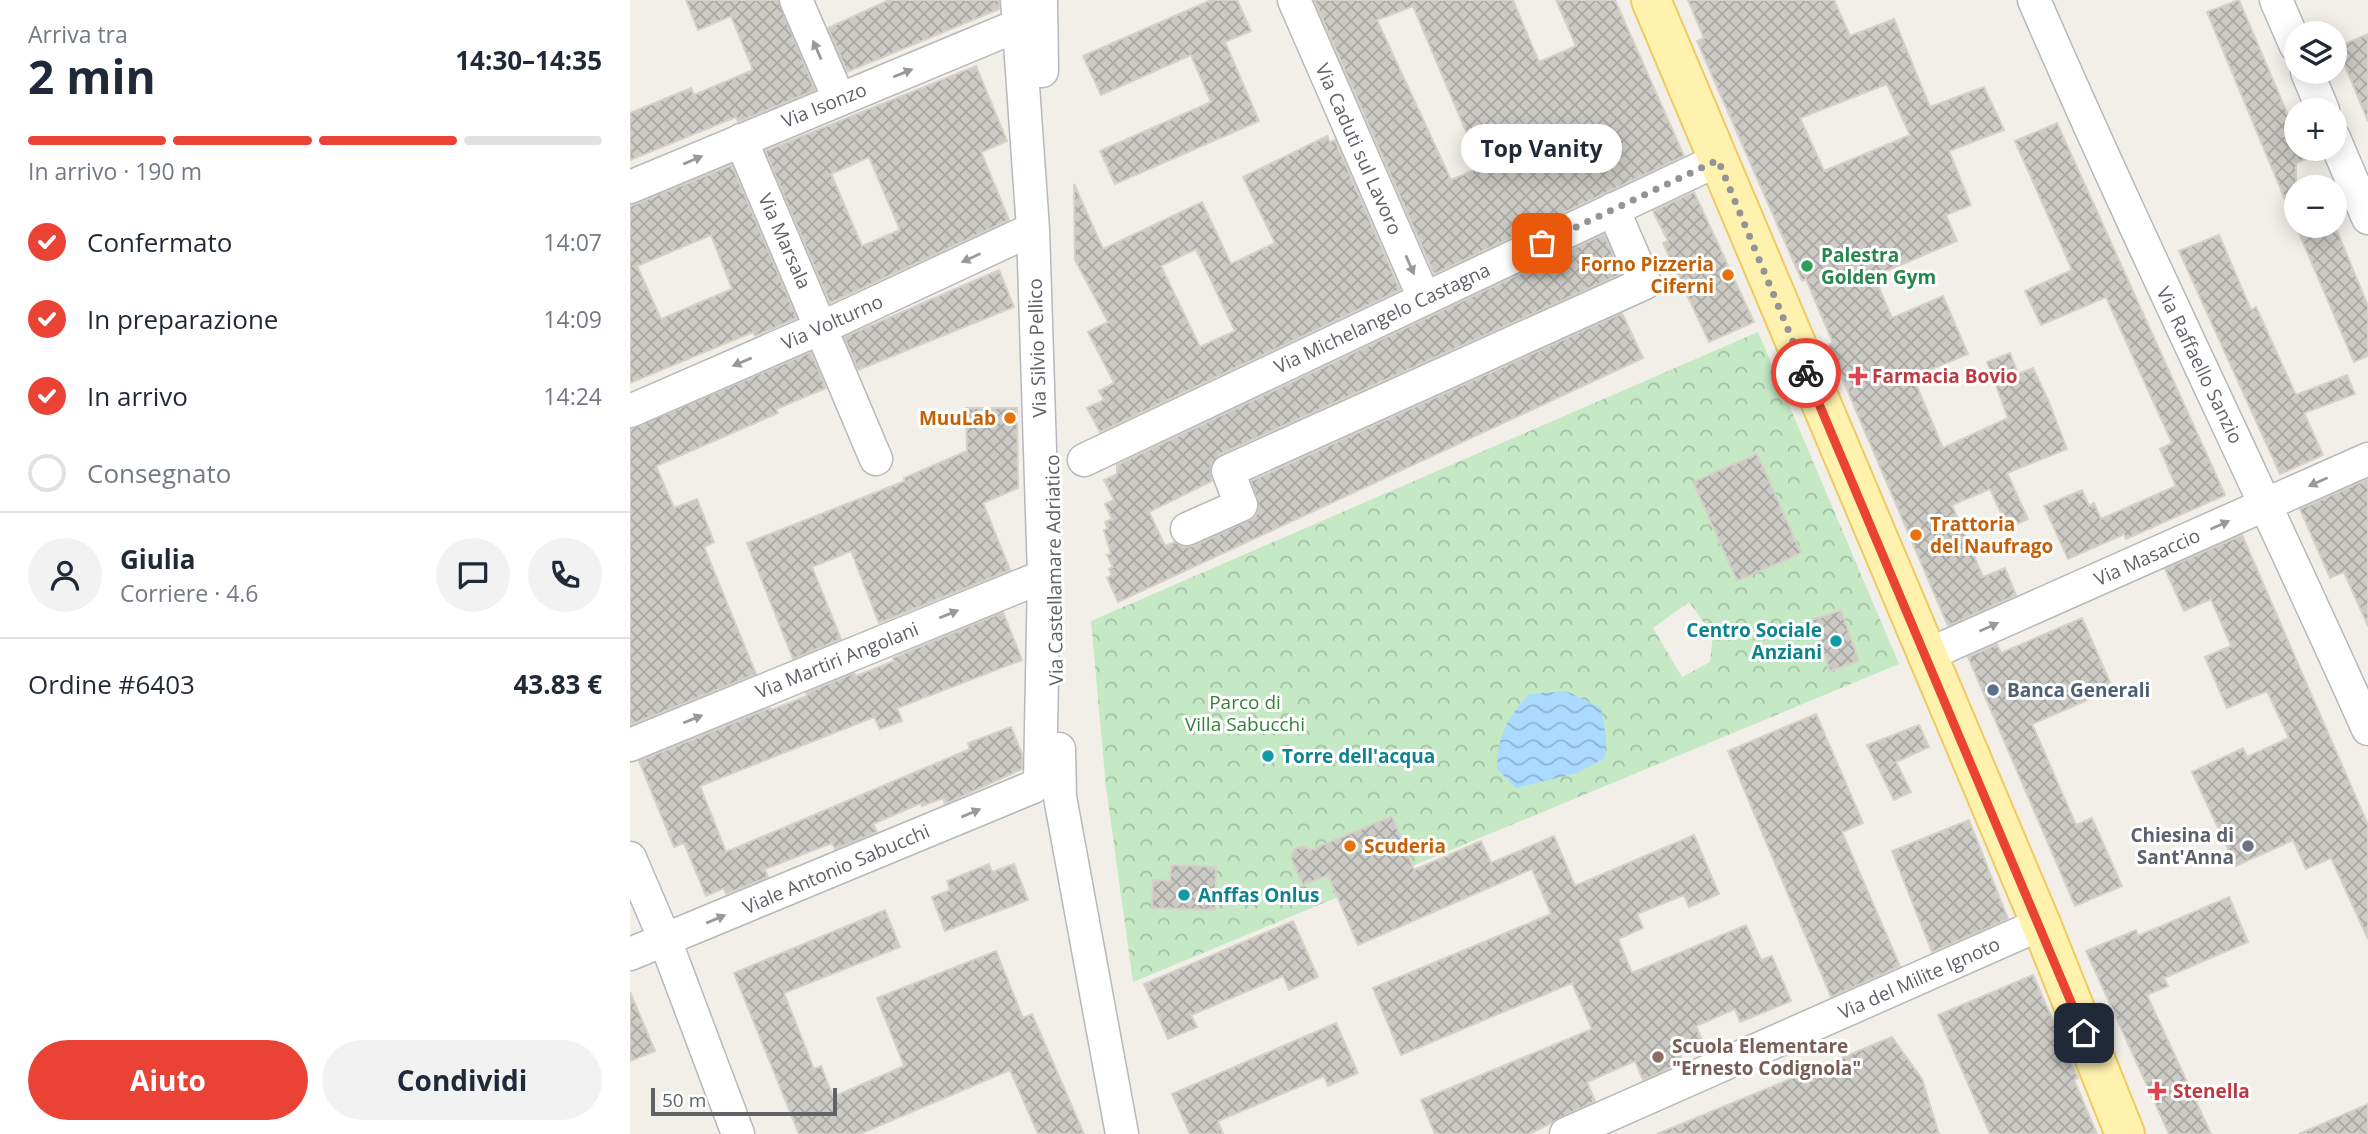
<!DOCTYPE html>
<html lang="it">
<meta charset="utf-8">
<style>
body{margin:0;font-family:"Open Sans",sans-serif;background:#f2f2f3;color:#1f2937;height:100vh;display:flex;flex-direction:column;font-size:26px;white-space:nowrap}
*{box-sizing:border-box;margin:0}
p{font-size:23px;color:#747a83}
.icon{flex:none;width:38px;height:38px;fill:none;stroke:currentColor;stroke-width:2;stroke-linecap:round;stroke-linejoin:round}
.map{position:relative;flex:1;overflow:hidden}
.drawer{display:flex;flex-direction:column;background:#fff;width:630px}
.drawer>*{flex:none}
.tools{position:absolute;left:1654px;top:21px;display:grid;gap:14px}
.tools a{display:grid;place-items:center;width:63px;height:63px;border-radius:50%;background:#fff;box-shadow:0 4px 18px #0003;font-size:35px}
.scale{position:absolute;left:21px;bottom:18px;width:186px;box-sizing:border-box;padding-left:7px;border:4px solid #5f6368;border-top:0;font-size:19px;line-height:24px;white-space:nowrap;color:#5f6368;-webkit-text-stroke:5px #fff;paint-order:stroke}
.pin{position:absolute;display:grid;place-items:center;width:60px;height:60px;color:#fff;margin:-30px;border-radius:14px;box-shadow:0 4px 10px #0006}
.courier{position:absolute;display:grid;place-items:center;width:70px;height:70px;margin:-35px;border:5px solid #ea4335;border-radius:50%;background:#fff;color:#222;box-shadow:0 2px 9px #0007}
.bubble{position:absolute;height:49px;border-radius:24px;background:#fff;box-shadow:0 4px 18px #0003;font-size:23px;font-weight:700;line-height:49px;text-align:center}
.summary em{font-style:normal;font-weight:700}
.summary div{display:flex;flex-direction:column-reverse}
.summary{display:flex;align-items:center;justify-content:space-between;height:119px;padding:0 28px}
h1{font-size:46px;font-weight:700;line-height:52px}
.bar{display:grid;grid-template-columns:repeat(4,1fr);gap:10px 7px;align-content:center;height:84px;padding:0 28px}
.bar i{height:9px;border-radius:5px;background:#e0e1e3}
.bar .on{background:#ea4335}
.bar p{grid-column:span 4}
.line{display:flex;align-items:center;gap:18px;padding:0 28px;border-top:2px solid #e0e1e3}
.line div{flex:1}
.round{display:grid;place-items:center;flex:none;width:74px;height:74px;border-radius:37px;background:#f2f2f3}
ol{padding:0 28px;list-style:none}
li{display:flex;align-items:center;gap:21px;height:77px}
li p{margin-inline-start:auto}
li .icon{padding:7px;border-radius:50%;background:#ea4335;color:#fff;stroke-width:4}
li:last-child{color:#747a83}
li i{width:38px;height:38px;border:4px solid #e0e1e3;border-radius:50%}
.cta{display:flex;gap:14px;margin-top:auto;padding:14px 28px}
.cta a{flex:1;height:80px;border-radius:42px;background:#ea4335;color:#fff;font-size:28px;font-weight:700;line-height:80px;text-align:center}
.cta a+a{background:#f2f2f3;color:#1f2937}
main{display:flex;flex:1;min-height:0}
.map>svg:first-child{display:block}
.forest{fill:url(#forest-crowns);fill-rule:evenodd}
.water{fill:url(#water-waves)}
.building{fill:url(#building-cross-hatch);stroke:#d6d1c6;stroke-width:2;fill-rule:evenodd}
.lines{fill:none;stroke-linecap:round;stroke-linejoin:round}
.minor-casing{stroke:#b5b8bc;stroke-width:35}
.major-casing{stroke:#f2c960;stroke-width:42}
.minor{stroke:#fff;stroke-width:32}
.major{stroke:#fff2af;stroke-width:38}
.oneway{fill:#979a9d}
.done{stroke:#929495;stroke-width:7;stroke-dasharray:0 12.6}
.route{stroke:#ea4335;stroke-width:9}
.leisure-dot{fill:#2e9e5b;stroke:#fff;stroke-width:2.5}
.food-dot{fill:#e8710a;stroke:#fff;stroke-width:2.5}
.health-dot{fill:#e0444e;stroke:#fff;stroke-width:2.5}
.culture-dot{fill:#0f9aa8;stroke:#fff;stroke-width:2.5}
.service-dot{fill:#5c6f8a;stroke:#fff;stroke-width:2.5}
.worship-dot{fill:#6b7280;stroke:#fff;stroke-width:2.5}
.education-dot{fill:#8d6e63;stroke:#fff;stroke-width:2.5}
.labels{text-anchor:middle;stroke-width:6;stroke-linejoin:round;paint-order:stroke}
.street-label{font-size:19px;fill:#5f6368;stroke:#fff}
.leisure-label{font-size:19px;font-weight:bold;fill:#27864d;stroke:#fff;text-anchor:start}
.food-label{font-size:19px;font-weight:bold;fill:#c56008;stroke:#fff;text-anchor:end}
.health-label{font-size:19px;font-weight:bold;fill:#be3a42;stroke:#fff;text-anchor:start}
.culture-label{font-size:19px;font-weight:bold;fill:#0d838f;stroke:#fff;text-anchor:start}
.service-label{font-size:19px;font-weight:bold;fill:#4e5e75;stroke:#fff;text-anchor:start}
.park-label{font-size:19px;fill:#348238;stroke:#fff}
.worship-label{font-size:19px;font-weight:bold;fill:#5b616d;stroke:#fff;text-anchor:end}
.education-label{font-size:19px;font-weight:bold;fill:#785e54;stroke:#fff;text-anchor:start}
</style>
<main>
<section class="drawer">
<div class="summary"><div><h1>2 min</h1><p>Arriva tra</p></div><em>14:30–14:35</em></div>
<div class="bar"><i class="on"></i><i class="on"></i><i class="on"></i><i></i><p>In arrivo · 190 m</p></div>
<ol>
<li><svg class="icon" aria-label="check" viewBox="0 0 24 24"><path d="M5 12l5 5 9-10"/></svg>Confermato<p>14:07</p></li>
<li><svg class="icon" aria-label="check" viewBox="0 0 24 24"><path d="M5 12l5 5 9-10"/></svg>In preparazione<p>14:09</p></li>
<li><svg class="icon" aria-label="check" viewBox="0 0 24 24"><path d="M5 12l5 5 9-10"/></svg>In arrivo<p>14:24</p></li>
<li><i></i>Consegnato</li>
</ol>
<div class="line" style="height:126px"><a class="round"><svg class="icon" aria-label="person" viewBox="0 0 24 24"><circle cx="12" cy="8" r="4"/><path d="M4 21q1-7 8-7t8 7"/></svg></a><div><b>Giulia</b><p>Corriere · 4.6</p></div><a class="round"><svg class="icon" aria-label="chat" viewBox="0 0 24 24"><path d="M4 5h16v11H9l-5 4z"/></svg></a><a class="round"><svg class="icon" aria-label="phone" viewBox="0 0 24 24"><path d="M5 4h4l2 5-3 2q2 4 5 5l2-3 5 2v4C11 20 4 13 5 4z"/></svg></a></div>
<div class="line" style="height:91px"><div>Ordine #6403</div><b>43.83 €</b></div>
<div class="cta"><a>Aiuto</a><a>Condividi</a></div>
</section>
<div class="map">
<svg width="1738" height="1134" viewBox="0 0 1738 1134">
<defs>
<pattern id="forest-crowns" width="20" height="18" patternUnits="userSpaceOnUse" patternTransform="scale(1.75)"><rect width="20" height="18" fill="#c5e8c5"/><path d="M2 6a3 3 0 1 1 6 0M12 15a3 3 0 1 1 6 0" fill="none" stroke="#a3c0a4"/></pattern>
<pattern id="water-waves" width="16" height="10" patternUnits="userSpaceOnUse" patternTransform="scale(1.75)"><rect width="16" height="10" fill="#aadaff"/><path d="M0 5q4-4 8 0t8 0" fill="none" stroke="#8eb4d2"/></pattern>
<pattern id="building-cross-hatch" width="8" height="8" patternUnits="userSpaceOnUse" patternTransform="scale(1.75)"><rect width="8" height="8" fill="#cccac5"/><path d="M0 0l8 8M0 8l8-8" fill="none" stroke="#a9a8a4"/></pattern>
</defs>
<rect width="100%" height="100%" fill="#f1efe8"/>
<path class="forest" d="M1128 332 1269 664 503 982 476 787 461 621ZM1059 602 1083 635 1080 662 1052 677 1023 628Z"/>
<path class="water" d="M936 691 971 708 976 736 975 758 947 773 886 788 867 769C868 734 876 720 899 694Z"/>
<path class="building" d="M56 0H148L185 90 108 122 106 117 0 160V113L61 88 64 95 123 70 101 16 68 30Z
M259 0H369V9L217 72 198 28Z
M581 0H607L621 31 595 42 629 121 485 184 470 151 581 102 561 55 471 95 453 56Z
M684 0H883L909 62 946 46 926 0H985L1054 156 804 274ZM783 6 851 167 821 180 747 20Z
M1058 0H1204L1220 36 1264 19 1300 107 1354 87 1374 130 1319 151 1341 205 1316 215 1327 241 1244 276 1262 318 1313 296 1338 354 1283 377 1313 448 1378 418 1357 362 1380 353 1388 374 1403 368 1418 400 1437 449 1377 473 1398 519 1378 528 1360 489 1322 505 1353 577 1375 568 1386 595 1318 626 1198 345 1203 343 1176 279 1172 281 1067 41 1074 38ZM1257 84 1280 135 1194 171 1170 118Z
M1609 0 1666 134V149H1672L1676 159 1666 163V226L1577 12Z
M1738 34V121L1707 47Z
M346 66 377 141 351 152 379 220 200 303 135 151ZM239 157 270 230 232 246 201 174Z
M1427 123 1595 495 1496 539 1494 534 1438 559 1414 506 1452 490 1459 506 1464 503 1471 519 1546 486 1530 449 1542 443 1476 297 1411 325 1395 291 1442 270 1385 141Z
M697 136 700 142 705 140 770 290 470 432 457 408 474 400 469 391 484 383 458 332 478 322 445 260 444 184 473 249 572 202 601 264 645 243 613 177ZM566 249 605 331 570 347 531 266Z
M102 165 167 318 125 336 123 332 0 383V206ZM81 235 102 289 31 319 7 266Z
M1064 192 1124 322 1079 342 1033 243 1038 241 1023 211Z
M1666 226H1705L1738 306V356L1724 362Z
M974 234 991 274 590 454 580 468 582 481 519 512 535 546 545 542 554 547 564 546 625 517 629 507 621 481 992 313 1013 358 488 602 477 578 482 575 479 569 483 567 477 555 481 554 474 530 478 529 475 522 482 519 475 504 484 500 474 480 487 474V465Z
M1589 235 1621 310 1626 307 1666 395 1717 375 1725 394 1674 413 1693 455 1650 474 1549 251Z
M369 270 384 307 228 370 214 337Z
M181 352 196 388 146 409 148 413 26 466 44 508 67 499 84 542 74 547 126 674 0 725V429Z
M336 408H387L388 488 353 503 380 570 249 623 221 551 182 567 211 639 163 659 117 543 275 481 274 478 337 451Z
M1127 454 1171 553 1107 581 1063 482Z
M1738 479V626L1714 572 1700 578 1670 509Z
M1612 535 1738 825V939L1701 858 1676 869 1663 840 1606 866 1562 772 1613 748 1617 757 1659 738 1637 691 1597 708 1575 657 1601 646 1581 599 1554 611 1535 569Z
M1211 610 1229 661 1200 671 1182 620Z
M373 612 392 660 267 708 272 721 250 729 244 717 70 786 96 852 340 749 338 743 381 727 392 754V769L315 804 313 798 292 806 291 803 243 824 247 832 205 849 202 843 135 869 138 877 96 894 94 888 76 896 54 843 44 847 9 761 140 708 141 710 177 696 176 693 224 673 226 676 264 661 263 658Z
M1452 618 1483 689 1402 724 1446 825 1462 818 1492 886 1445 906 1338 657 1367 644 1371 653Z
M1186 714 1233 823 1212 832 1270 966 1201 997 1098 751Z
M1289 725 1299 747 1266 762 1281 792 1264 800 1237 745Z
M762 816 784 870 851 841 861 863 924 836 945 886 1064 835 1089 894 1059 907 1054 895 1007 914 1013 928 988 939 1002 973 1116 925 1131 960 1142 956 1161 1001 1110 1022 1105 1009 1066 1026 1072 1040 1048 1050 1053 1062 1013 1080 1005 1061 957 1082 965 1101 899 1134H805L791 1100 962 1029 942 983 771 1055 743 988 921 914 902 869 728 945 698 875 673 885 661 858 664 849 673 846 681 850Z
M1339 820 1378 919 1302 952 1262 851Z
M359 864 362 872 384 864 398 900 315 931 302 897 320 890 317 881Z
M541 865 586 867 585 910 522 908 523 880 540 881Z
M1599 897 1618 942 1534 978 1538 986 1517 995 1581 1134H1539L1456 951 1506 930 1508 936Z
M255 910 270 947 154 993 184 1069 191 1066 203 1097 274 1066 247 998 366 951 393 1018 402 1014 454 1134H408L380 1070 230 1134H169L104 973Z
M663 921 688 977 659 990 653 976 561 1015 567 1027 538 1039 514 984Z
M1403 975 1448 1078 1444 1080 1467 1134H1360L1308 1015Z
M0 992 25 1051 0 1061Z
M706 1023 728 1073 698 1086 694 1076 588 1121 593 1134H560L542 1094Z
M1262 1037 1292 1079 1309 1134H1027Z
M1738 1104V1134H1669Z"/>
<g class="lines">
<defs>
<path id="minor" d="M166 0 209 99
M411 0 412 71
M664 0 794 298
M1404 0C1510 245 1629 485 1738 729
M1646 0 1666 46
M1677 72 1693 110
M1704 138 1738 218
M111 140 246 459
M0 187 389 25
M0 411 193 327 403 229
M454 460 1088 160
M557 529 611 505 598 471 1015 283 983 209
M1297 655 1738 459
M0 745 414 576
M429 749 430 797 492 1134
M0 858 35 940 108 1134
M0 954 403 787 410 780 414 576 403 229 387 0
M936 1134 1411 924"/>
<path id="major" d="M1021 0 1411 924 1495 1134"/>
</defs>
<use href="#minor" class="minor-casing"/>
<use href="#major" class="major-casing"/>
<use href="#minor" class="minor"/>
<use href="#major" class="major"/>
</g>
<defs><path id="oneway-solid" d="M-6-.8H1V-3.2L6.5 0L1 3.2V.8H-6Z" transform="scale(1.75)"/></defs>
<g class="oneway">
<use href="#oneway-solid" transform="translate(187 50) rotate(-114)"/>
<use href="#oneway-solid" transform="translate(273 73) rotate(-22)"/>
<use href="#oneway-solid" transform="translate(63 160) rotate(-23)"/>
<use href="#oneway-solid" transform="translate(341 258) rotate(155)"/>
<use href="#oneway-solid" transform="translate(780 265) rotate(66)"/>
<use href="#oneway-solid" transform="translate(112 362) rotate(157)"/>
<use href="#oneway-solid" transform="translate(1688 482) rotate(156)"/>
<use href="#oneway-solid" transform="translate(1590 525) rotate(-24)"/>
<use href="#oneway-solid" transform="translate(319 614) rotate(-22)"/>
<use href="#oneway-solid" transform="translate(1359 627) rotate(-24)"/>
<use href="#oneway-solid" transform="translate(63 719) rotate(-22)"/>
<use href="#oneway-solid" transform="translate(341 813) rotate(-23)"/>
<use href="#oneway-solid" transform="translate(86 919) rotate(-23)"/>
</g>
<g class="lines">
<path class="done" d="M912 243 1088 160 1176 373"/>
<path class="route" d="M1176 373 1454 1033"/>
</g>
<circle class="leisure-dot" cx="1177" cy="266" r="7"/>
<g class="food-dot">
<circle cx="1098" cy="275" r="7"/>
<circle cx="380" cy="418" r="7"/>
<circle cx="1286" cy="535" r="7"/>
<circle cx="720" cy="846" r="7"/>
</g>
<g class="health-dot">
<path d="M1224.5 365.5h7v7h7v7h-7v7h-7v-7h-7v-7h7z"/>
<path d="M1523.5 1080.5h7v7h7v7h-7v7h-7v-7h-7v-7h7z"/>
</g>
<g class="culture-dot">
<circle cx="1206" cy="641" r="7"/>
<circle cx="638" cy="756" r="7"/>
<circle cx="554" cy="895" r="7"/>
</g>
<circle class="service-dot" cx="1363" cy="690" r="7"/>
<circle class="worship-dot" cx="1618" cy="846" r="7"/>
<circle class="education-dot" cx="1028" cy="1057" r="7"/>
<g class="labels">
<g class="street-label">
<text transform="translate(194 105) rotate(-22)" y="7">Via Isonzo</text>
<text transform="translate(729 149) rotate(66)" y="7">Via Caduti sul Lavoro</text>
<text transform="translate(155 241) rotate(66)" y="7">Via Marsala</text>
<text transform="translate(752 318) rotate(-25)" y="7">Via Michelangelo Castagna</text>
<text transform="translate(202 322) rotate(-24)" y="7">Via Volturno</text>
<text transform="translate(407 348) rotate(-92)" y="7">Via Silvio Pellico</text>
<text transform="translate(1570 365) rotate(64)" y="7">Via Raffaello Sanzio</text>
<text transform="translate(1517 557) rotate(-24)" y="7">Via Masaccio</text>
<text transform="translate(424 570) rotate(-91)" y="7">Via Castellamare Adriatico</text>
<text transform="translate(207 660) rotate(-22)" y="7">Via Martiri Angolani</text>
<text transform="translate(206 869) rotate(-23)" y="7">Viale Antonio Sabucchi</text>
<text transform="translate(1289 978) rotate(-24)" y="7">Via del Milite Ignoto</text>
</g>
<g class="leisure-label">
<text x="1191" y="262">Palestra<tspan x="1191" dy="22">Golden Gym</tspan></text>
</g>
<g class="food-label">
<text x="1084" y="271">Forno Pizzeria<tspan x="1084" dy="22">Ciferni</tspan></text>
<text x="366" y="425">MuuLab</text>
<text x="1300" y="531" text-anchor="start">Trattoria<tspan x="1300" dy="22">del Naufrago</tspan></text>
<text x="734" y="853" text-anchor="start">Scuderia</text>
</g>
<g class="health-label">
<text x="1242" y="383">Farmacia Bovio</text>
<text x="1543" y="1098">Stenella</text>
</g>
<g class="culture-label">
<text x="1192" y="637" text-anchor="end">Centro Sociale<tspan x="1192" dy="22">Anziani</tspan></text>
<text x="652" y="763">Torre dell'acqua</text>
<text x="568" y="902">Anffas Onlus</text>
</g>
<g class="service-label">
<text x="1377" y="697">Banca Generali</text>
</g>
<g class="park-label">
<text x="615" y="709">Parco di<tspan x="615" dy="22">Villa Sabucchi</tspan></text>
</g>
<g class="worship-label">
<text x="1604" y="842">Chiesina di<tspan x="1604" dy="22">Sant'Anna</tspan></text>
</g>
<g class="education-label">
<text x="1042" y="1053">Scuola Elementare<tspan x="1042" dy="22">"Ernesto Codignola"</tspan></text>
</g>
</g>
</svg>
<div class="tools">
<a><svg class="icon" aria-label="layers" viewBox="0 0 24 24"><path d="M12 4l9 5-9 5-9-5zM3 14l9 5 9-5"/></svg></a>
<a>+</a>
<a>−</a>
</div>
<div class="scale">50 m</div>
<div class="pin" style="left:912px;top:243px;background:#ea580c"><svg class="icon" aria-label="bag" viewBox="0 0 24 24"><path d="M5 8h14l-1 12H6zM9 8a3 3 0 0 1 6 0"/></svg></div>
<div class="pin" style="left:1454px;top:1033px;background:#1f2937"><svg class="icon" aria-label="home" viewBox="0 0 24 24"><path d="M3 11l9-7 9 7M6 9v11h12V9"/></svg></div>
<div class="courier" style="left:1176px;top:373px"><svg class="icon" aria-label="bike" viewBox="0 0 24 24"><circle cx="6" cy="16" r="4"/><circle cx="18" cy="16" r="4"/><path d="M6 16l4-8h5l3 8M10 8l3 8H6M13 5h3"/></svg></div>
<div class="bubble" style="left:831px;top:124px;width:161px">Top Vanity</div>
</div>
</main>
